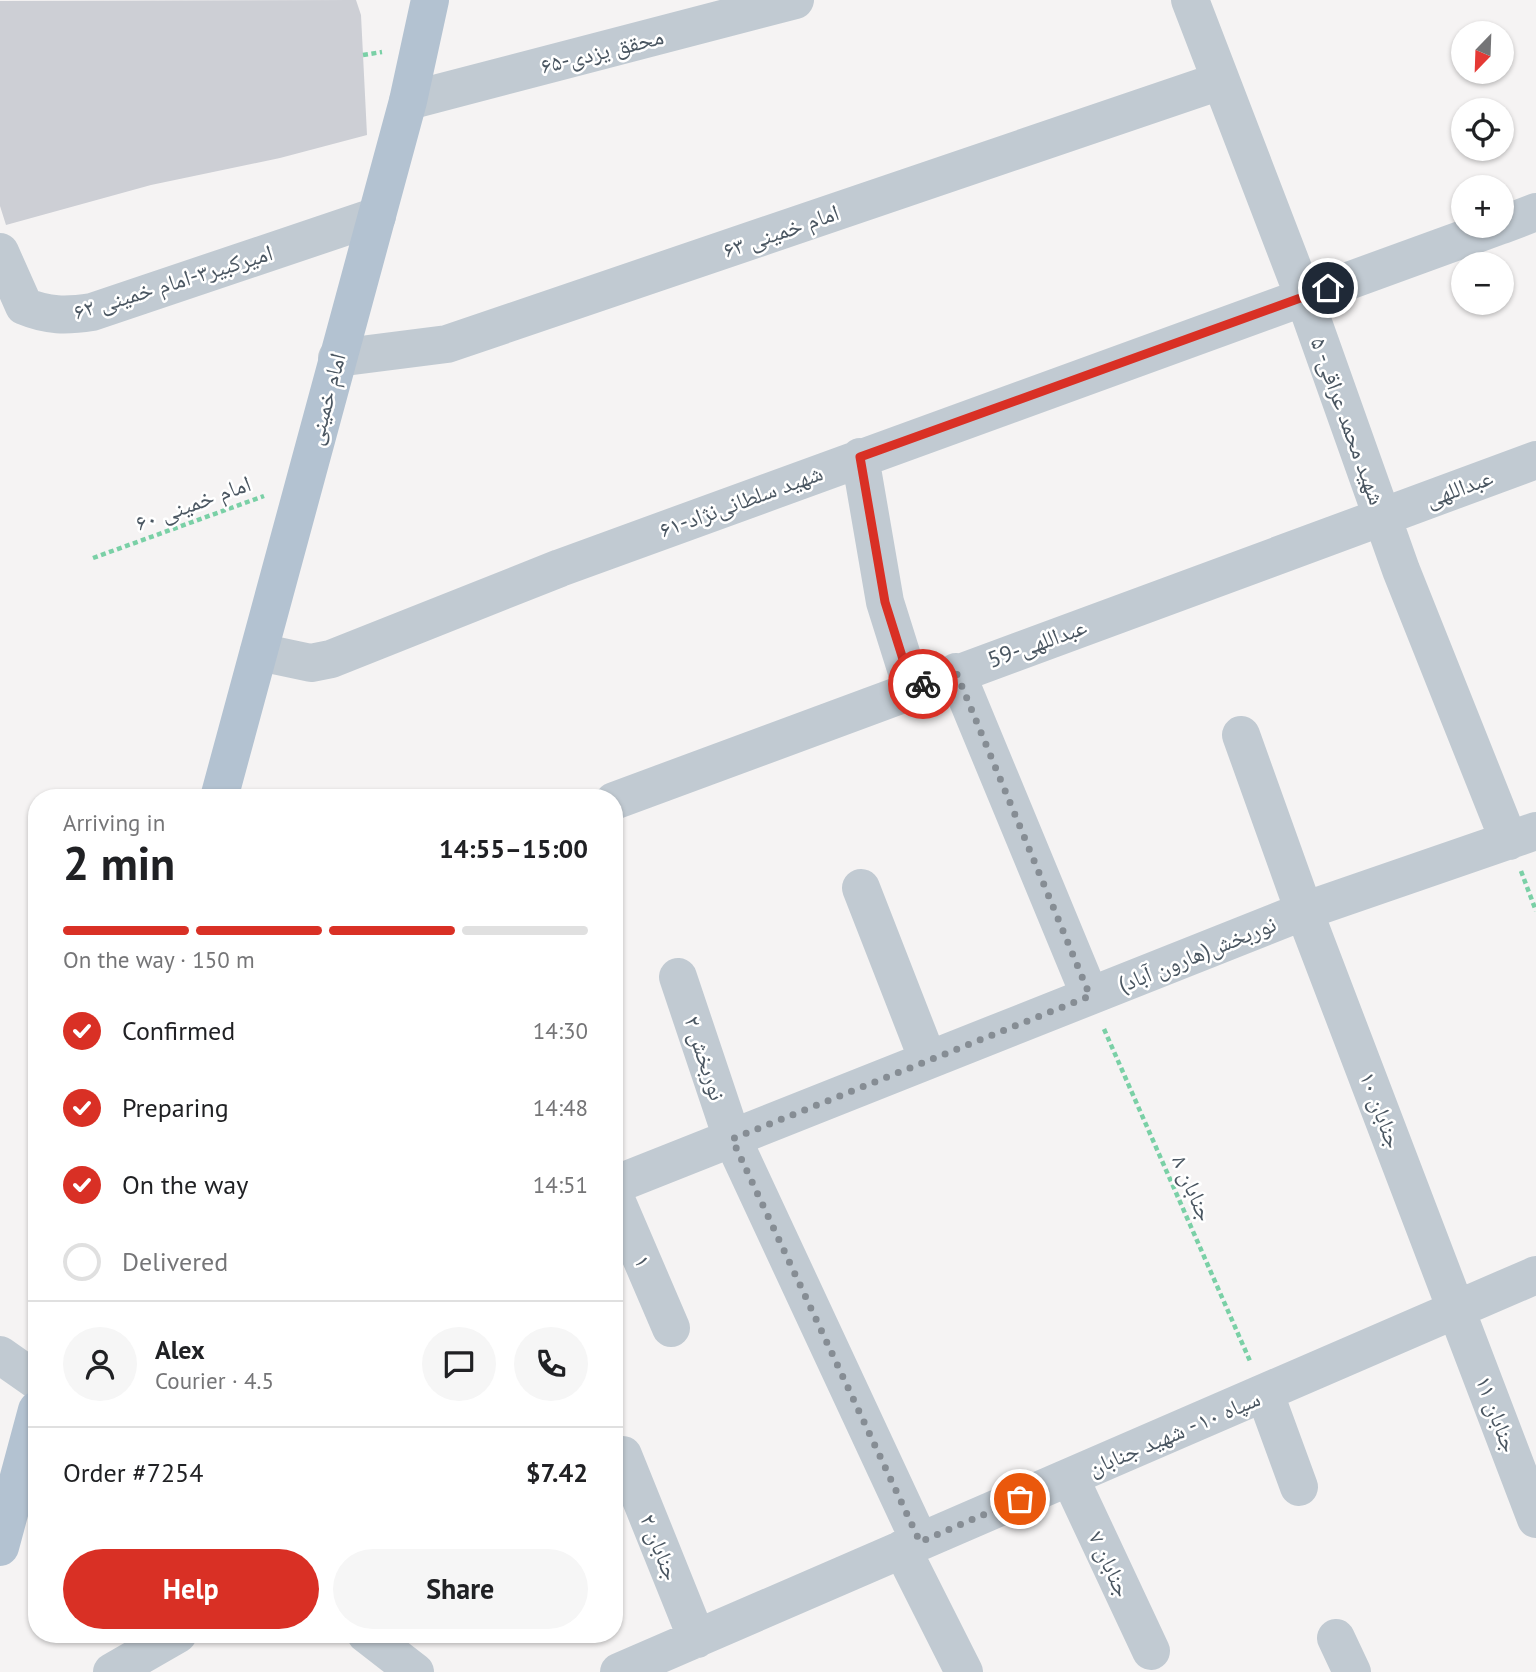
<!DOCTYPE html>
<meta charset="utf-8">
<style>
body{margin:0;font-family:"PT Sans","Noto Naskh Arabic",sans-serif;background:#f6f6f6;color:#202124;height:100vh;display:flex;flex-direction:column;font-size:26px;white-space:nowrap}
*{box-sizing:border-box;margin:0}
p{font-size:23px;color:#757577}
.icon{flex:none;width:38px;height:38px;fill:none;stroke:currentColor;stroke-width:2;stroke-linecap:round;stroke-linejoin:round}
.map{position:relative;flex:1;overflow:hidden}
.drawer{position:absolute;left:28px;top:789px;width:595px;height:854px;display:flex;flex-direction:column;background:#fff;border-radius:28px;box-shadow:0 2px 5px #0004}
.drawer>*{flex:none}
.needle{width:46px;rotate:203deg}
.tools{position:absolute;left:1451px;top:21px;display:grid;gap:14px}
.tools a{display:grid;place-items:center;width:63px;height:63px;border-radius:50%;background:#fff;box-shadow:0 2px 5px #0004;font-size:35px}
.pin{position:absolute;display:grid;place-items:center;width:60px;height:60px;color:#fff;margin:-30px;border:4px solid #fff;border-radius:50%;box-shadow:0 2px 7px #0007}
.courier{position:absolute;display:grid;place-items:center;width:70px;height:70px;margin:-35px;border:5px solid #d93025;border-radius:50%;background:#fff;color:#222;box-shadow:0 2px 9px #0007}
.summary em{font-style:normal;font-weight:800}
.summary div{display:flex;flex-direction:column-reverse}
.summary{display:flex;align-items:center;justify-content:space-between;height:119px;padding:0 35px}
h1{font-size:46px;font-weight:800;line-height:52px}
.bar{display:grid;grid-template-columns:repeat(4,1fr);gap:10px 7px;align-content:center;height:84px;padding:0 35px}
.bar i{height:9px;border-radius:5px;background:#e0e0e0}
.bar .current{background:#d93025}
.bar p{grid-column:span 4}
.line{display:flex;align-items:center;gap:18px;padding:0 35px;border-top:2px solid #e0e0e0}
.line div{flex:1}
.round{display:grid;place-items:center;flex:none;width:74px;height:74px;border-radius:37px;background:#f6f6f6}
ol{padding:0 35px;list-style:none}
li{display:flex;align-items:center;gap:21px;height:77px}
li p{margin-inline-start:auto}
li .icon{padding:7px;border-radius:50%;background:#d93025;color:#fff;stroke-width:4}
li:last-child{color:#757577}
li i{width:38px;height:38px;border:4px solid #e0e0e0;border-radius:50%}
.button{display:flex;gap:14px;margin-top:auto;padding:14px 35px}
.button a{flex:1;height:80px;border-radius:42px;background:#d93025;color:#fff;font-size:28px;font-weight:800;line-height:80px;text-align:center}
.button a+a{background:#f6f6f6;color:#202124}
.map>svg:first-child{display:block}
.building{fill:#cdcfd5}
.lines{fill:none;stroke-linecap:round;stroke-linejoin:round}
.path{stroke:#7ad0a6;stroke-width:4.5;stroke-dasharray:5 3.5;stroke-linecap:butt}
.minor{stroke:#c1cad2;stroke-width:38}
.major{stroke:#b3c2d1;stroke-width:38}
.done{stroke:#868d94;stroke-width:7;stroke-dasharray:0 12.6}
.route{stroke:#d93025;stroke-width:9}
.labels{text-anchor:middle;stroke-width:5;stroke-linejoin:round;paint-order:stroke}
.street-label{font-size:23px;fill:#4a5661;stroke:#fff}
</style>
<div class="map">
<svg width="1536" height="1672" viewBox="0 0 1536 1672">
<rect width="100%" height="100%" fill="#f5f3f3"/>
<path class="building" d="M356 0 361 15 367 135 280 158 151 185 6 225 0 206V1Z"/>
<g class="lines">
<path class="path" d="M363 55 382 52
M93 558 264 496
M1521 871 1536 911
M1104 1029 1250 1361"/>
<path class="minor" d="M1190 0 1304 297 1401 570 1509 841
M408 101 795 0
M1502 225 1536 212
M0 252 24 306C48 316 66 316 92 312L377 216
M337 358 447 344 1220 81
M860 457 885 602 912 688
M259 652 311 663 331 659 560 568 1499 226
M956 672 1090 996
M1241 735 1304 911 1536 1519
M614 801 1536 460
M861 888 928 1060
M678 977 732 1138 920 1542
M614 1185 1304 911 1536 831
M614 1195 671 1328
M0 1355 37 1381
M1265 1394 1299 1487
M623 1455 697 1639
M1070 1478 1151 1651
M902 1549 964 1672
M366 1634 415 1672
M1336 1638 1352 1672
M112 1672 178 1634
M619 1672 1536 1275"/>
<path class="major" d="M219 798 408 101 430 0
M0 1547 37 1410"/>
</g>
<g class="lines">
<path class="done" d="M923 684 956 672 1090 996 732 1139 920 1542 1020 1499"/>
<path class="route" d="M923 684 912 688 885 602 860 457 1328 288"/>
</g>
<g class="labels">
<g class="street-label">
<text transform="translate(602 51) rotate(-14)" y="8">محقق یزدی-۶۵</text>
<text transform="translate(781 231) rotate(-19)" y="8">امام خمینی ۶۳</text>
<text transform="translate(173 282) rotate(-17)" y="8">امیرکبیر۳-امام خمینی ۶۲</text>
<text transform="translate(326 399) rotate(-75)" y="8">امام خمینی</text>
<text transform="translate(1348 421) rotate(70)" y="8">شهید محمد عراقی- ۵</text>
<text transform="translate(1459 488) rotate(-20)" y="8">عبداللهی</text>
<text transform="translate(741 501) rotate(-20)" y="8">شهید سلطانی‌نژاد-۶۱</text>
<text transform="translate(193 503) rotate(-20)" y="8">امام خمینی ۶۰</text>
<text transform="translate(1037 643) rotate(-20)" y="8">عبداللهی-59</text>
<text transform="translate(1197 954) rotate(-22)" y="8">نوربخش(هارون آباد)</text>
<text transform="translate(705 1058) rotate(72)" y="8">نوربخش ۲</text>
<text transform="translate(1381 1110) rotate(69)" y="8">جنابان ۱۰</text>
<text transform="translate(1193 1188) rotate(66)" y="8">جنابان ۸</text>
<text transform="translate(643 1261) rotate(67)" y="8">۱</text>
<text transform="translate(1497 1414) rotate(69)" y="8">جنابان ۱۱</text>
<text transform="translate(1174 1433) rotate(-23)" y="8">سپاه ۱۰ - شهید جنابان</text>
<text transform="translate(660 1547) rotate(68)" y="8">جنابان ۲</text>
<text transform="translate(1110 1564) rotate(65)" y="8">جنابان ۷</text>
</g>
</g>
</svg>
<div class="tools">
<a><svg class="needle" viewBox="-14 -14 28 28"><path d="M0-13l5 13h-10z" fill="#e53935"/><path d="M0 13l5-13h-10z" fill="#757577"/></svg></a>
<a><svg class="icon" aria-label="locate" viewBox="0 0 24 24"><circle cx="12" cy="12" r="6"/><path d="M12 2v4M12 18v4M2 12h4M18 12h4"/></svg></a>
<a>+</a>
<a>−</a>
</div>
<div class="pin" style="left:1020px;top:1499px;background:#ea580c"><svg class="icon" aria-label="bag" viewBox="0 0 24 24"><path d="M5 8h14l-1 12H6zM9 8a3 3 0 0 1 6 0"/></svg></div>
<div class="pin" style="left:1328px;top:288px;background:#1f2937"><svg class="icon" aria-label="home" viewBox="0 0 24 24"><path d="M3 11l9-7 9 7M6 9v11h12V9"/></svg></div>
<div class="courier" style="left:923px;top:684px"><svg class="icon" aria-label="bike" viewBox="0 0 24 24"><circle cx="6" cy="16" r="4"/><circle cx="18" cy="16" r="4"/><path d="M6 16l4-8h5l3 8M10 8l3 8H6M13 5h3"/></svg></div>
<section class="drawer">
<div class="summary"><div><h1>2 min</h1><p>Arriving in</p></div><em>14:55–15:00</em></div>
<div class="bar"><i class="current"></i><i class="current"></i><i class="current"></i><i></i><p>On the way · 150 m</p></div>
<ol>
<li><svg class="icon" aria-label="check" viewBox="0 0 24 24"><path d="M5 12l5 5 9-10"/></svg>Confirmed<p>14:30</p></li>
<li><svg class="icon" aria-label="check" viewBox="0 0 24 24"><path d="M5 12l5 5 9-10"/></svg>Preparing<p>14:48</p></li>
<li><svg class="icon" aria-label="check" viewBox="0 0 24 24"><path d="M5 12l5 5 9-10"/></svg>On the way<p>14:51</p></li>
<li><i></i>Delivered</li>
</ol>
<div class="line" style="height:126px"><a class="round"><svg class="icon" aria-label="person" viewBox="0 0 24 24"><circle cx="12" cy="8" r="4"/><path d="M4 21q1-7 8-7t8 7"/></svg></a><div><b>Alex</b><p>Courier · 4.5</p></div><a class="round"><svg class="icon" aria-label="chat" viewBox="0 0 24 24"><path d="M4 5h16v11H9l-5 4z"/></svg></a><a class="round"><svg class="icon" aria-label="phone" viewBox="0 0 24 24"><path d="M5 4h4l2 5-3 2q2 4 5 5l2-3 5 2v4C11 20 4 13 5 4z"/></svg></a></div>
<div class="line" style="height:91px"><div>Order #7254</div><b>$7.42</b></div>
<div class="button"><a>Help</a><a>Share</a></div>
</section>
</div>
